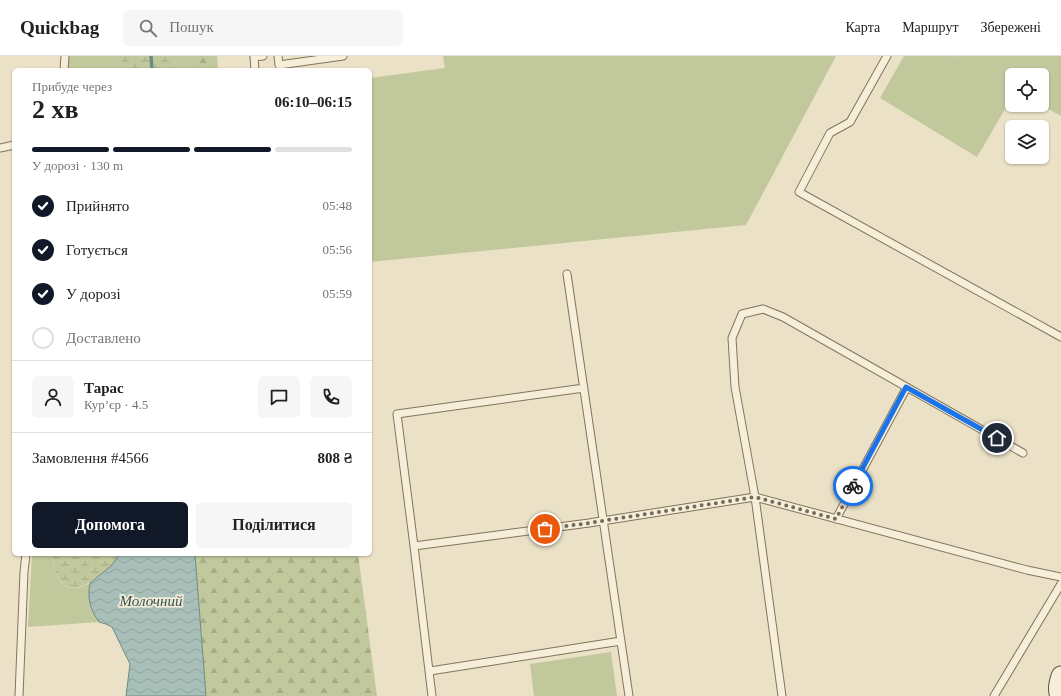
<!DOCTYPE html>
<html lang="uk">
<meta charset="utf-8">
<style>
body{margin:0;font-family:Georgia,serif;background:#f6f6f6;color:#202124;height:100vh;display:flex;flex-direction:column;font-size:15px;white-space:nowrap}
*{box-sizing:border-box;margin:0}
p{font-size:13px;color:#757577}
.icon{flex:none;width:22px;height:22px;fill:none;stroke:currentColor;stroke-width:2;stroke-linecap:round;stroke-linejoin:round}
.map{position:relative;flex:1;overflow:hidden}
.drawer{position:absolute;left:12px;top:12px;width:360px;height:488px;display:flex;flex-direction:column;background:#fff;border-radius:6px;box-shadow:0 1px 3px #0004}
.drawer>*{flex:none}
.controls{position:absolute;left:1005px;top:12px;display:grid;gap:8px}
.controls a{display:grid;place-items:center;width:44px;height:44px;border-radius:6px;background:#fff;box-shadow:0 1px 3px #0004;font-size:20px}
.pin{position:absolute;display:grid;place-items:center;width:34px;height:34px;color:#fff;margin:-17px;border:2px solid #fff;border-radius:50%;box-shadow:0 1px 4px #0007}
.courier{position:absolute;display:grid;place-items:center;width:40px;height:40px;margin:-20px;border:3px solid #1a73e8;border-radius:50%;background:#fff;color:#222;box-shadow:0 1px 5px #0007}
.head em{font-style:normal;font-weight:800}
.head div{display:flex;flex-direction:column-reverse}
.head{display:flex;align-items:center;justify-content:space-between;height:68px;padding:0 20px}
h1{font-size:26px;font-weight:800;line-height:30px}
.bar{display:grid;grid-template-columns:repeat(4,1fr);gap:6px 4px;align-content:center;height:48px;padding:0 20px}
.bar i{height:5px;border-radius:3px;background:#e0e0e0}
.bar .on{background:#111827}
.bar p{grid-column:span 4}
.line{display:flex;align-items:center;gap:10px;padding:0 20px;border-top:1px solid #e0e0e0}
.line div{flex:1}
.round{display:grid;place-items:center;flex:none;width:42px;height:42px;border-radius:6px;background:#f6f6f6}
ol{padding:0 20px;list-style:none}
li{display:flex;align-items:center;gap:12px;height:44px}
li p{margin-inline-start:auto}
li .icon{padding:4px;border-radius:50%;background:#111827;color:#fff;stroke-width:4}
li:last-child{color:#757577}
li i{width:22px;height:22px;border:2px solid #e0e0e0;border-radius:50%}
.primary-button{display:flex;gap:8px;margin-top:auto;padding:8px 20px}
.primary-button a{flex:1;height:46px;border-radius:6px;background:#111827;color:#fff;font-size:16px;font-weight:800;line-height:46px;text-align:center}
.primary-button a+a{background:#f6f6f6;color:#202124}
header{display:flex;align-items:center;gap:24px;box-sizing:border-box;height:56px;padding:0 20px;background:#fff;border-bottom:1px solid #e0e0e0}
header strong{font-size:19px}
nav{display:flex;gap:22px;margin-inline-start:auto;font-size:14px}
.search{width:280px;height:36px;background:#f6f6f6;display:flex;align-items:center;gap:10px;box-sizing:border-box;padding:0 14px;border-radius:6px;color:#757577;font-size:15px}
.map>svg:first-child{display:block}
.green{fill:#c1c89b}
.forest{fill:url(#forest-firs)}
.wetland{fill:url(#wetland-marsh)}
.water{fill:url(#water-waves);stroke:#6e8c85}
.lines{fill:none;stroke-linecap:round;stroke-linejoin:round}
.stream{stroke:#6e8c85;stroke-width:3.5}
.lane-casing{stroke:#84735d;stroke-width:9}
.secondary-casing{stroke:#665440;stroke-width:21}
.lane{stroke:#f6eed9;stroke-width:7}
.secondary{stroke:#f6eed9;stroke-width:19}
.done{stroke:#756b5a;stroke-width:4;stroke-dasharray:0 7.2}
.route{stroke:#1a73e8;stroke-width:5}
.labels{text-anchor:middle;stroke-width:3.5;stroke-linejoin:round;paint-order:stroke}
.water-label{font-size:15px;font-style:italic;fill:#305453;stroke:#f3ebd5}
</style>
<header>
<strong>Quickbag</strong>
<div class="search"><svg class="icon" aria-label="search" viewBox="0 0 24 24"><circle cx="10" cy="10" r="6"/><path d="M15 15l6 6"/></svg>Пошук</div>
<nav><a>Карта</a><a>Маршрут</a><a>Збережені</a></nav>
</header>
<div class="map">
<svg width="1061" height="640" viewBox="0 0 1061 640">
<defs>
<pattern id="forest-firs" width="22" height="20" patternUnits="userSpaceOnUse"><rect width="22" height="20" fill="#c1c89b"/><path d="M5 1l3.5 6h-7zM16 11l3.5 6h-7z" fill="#a6ac85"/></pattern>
<pattern id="wetland-marsh" width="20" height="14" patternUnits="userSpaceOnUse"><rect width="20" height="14" fill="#c1c89b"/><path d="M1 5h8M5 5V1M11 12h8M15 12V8" fill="none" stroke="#a6ac85"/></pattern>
<pattern id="water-waves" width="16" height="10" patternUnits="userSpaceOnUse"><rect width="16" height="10" fill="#a7bfb8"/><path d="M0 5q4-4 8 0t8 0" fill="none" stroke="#90a49e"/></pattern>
</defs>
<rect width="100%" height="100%" fill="#ebe1c6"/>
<path class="green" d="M69 0H122V14H69Z
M174 0H187L186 14H175Z
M443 0H836L746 169 370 206V22L445 12Z
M904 0H954L955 1 956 0H1061V60L1041 49H1042V19H1012V41L977 101 880 42Z
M32 498H53C53 515 59 537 81 531 84 530 87 528 90 527 88 540 91 555 99 566L28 571Z
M611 596 617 640H534L530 608Z"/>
<path class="forest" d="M187 0H217L218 14H186Z
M195 498H358L377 640H206Z"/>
<path class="wetland" d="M122 0H174L175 14H122Z
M53 498H120C117 502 114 507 111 511 104 517 91 527 82 530 60 538 53 515 53 498Z"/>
<path class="water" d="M120 498H195L206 640H126L130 608 112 571 106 568 99 566C90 553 87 542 90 527L111 510Z"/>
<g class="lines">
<path class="stream" d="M151 0 152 14"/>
<defs>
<path id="lane" d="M278 0 279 9 343 0
M887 0 850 66 830 77 799 136 1061 281
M64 14 65 0
M255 14 254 1 263 0
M0 92 14 89
M567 218 629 640
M836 463 907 331
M414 490 589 467 755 441 1027 514 1061 521
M430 615 621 585
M19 640 24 516 26 498
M432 640 414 490 397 358 584 332
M782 640 755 441 735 331 732 282 742 258 763 253 783 261 1023 397
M994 640 1061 528"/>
<path id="secondary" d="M1060 640C1057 633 1059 627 1061 620"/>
</defs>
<use href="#lane" class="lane-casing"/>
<use href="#secondary" class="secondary-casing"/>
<use href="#lane" class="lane"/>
<use href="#secondary" class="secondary"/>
</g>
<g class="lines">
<path class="done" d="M545 473 589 467 755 441 836 463 853 430"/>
<path class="route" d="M853 430 906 331 997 382"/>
</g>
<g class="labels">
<g class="water-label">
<text x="151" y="550">Молочний</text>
</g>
</g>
</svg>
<div class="controls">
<a><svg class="icon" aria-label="locate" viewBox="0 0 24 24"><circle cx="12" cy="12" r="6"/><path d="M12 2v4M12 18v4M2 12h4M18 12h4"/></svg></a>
<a><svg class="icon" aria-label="layers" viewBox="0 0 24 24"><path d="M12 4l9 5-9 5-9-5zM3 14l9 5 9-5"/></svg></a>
</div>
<div class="pin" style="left:545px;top:473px;background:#ea580c"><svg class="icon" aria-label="bag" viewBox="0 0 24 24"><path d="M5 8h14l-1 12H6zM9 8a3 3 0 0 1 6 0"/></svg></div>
<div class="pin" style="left:997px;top:382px;background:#1f2937"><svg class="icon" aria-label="home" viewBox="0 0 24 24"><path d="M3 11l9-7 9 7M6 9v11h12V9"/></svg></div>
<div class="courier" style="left:853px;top:430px"><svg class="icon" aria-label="bike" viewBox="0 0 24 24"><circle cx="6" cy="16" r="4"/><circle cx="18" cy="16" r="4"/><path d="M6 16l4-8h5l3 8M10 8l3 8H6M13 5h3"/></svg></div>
<section class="drawer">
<div class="head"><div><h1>2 хв</h1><p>Прибуде через</p></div><em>06:10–06:15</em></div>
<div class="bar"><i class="on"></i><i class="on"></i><i class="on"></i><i></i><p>У дорозі · 130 m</p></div>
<ol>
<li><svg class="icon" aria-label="check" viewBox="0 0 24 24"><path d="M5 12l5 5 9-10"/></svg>Прийнято<p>05:48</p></li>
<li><svg class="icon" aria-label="check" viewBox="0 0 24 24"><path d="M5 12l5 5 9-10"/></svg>Готується<p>05:56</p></li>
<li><svg class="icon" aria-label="check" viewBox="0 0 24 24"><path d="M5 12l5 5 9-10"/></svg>У дорозі<p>05:59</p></li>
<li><i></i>Доставлено</li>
</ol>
<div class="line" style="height:72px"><a class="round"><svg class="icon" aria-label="person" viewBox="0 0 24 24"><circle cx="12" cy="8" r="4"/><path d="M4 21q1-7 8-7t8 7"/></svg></a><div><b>Тарас</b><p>Кур’єр · 4.5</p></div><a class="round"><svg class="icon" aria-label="chat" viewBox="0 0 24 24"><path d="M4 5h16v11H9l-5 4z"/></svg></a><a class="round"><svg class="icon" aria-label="phone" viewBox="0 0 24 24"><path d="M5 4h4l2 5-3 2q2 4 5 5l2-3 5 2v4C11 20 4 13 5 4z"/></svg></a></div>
<div class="line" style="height:52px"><div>Замовлення #4566</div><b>808 ₴</b></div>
<div class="primary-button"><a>Допомога</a><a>Поділитися</a></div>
</section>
</div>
